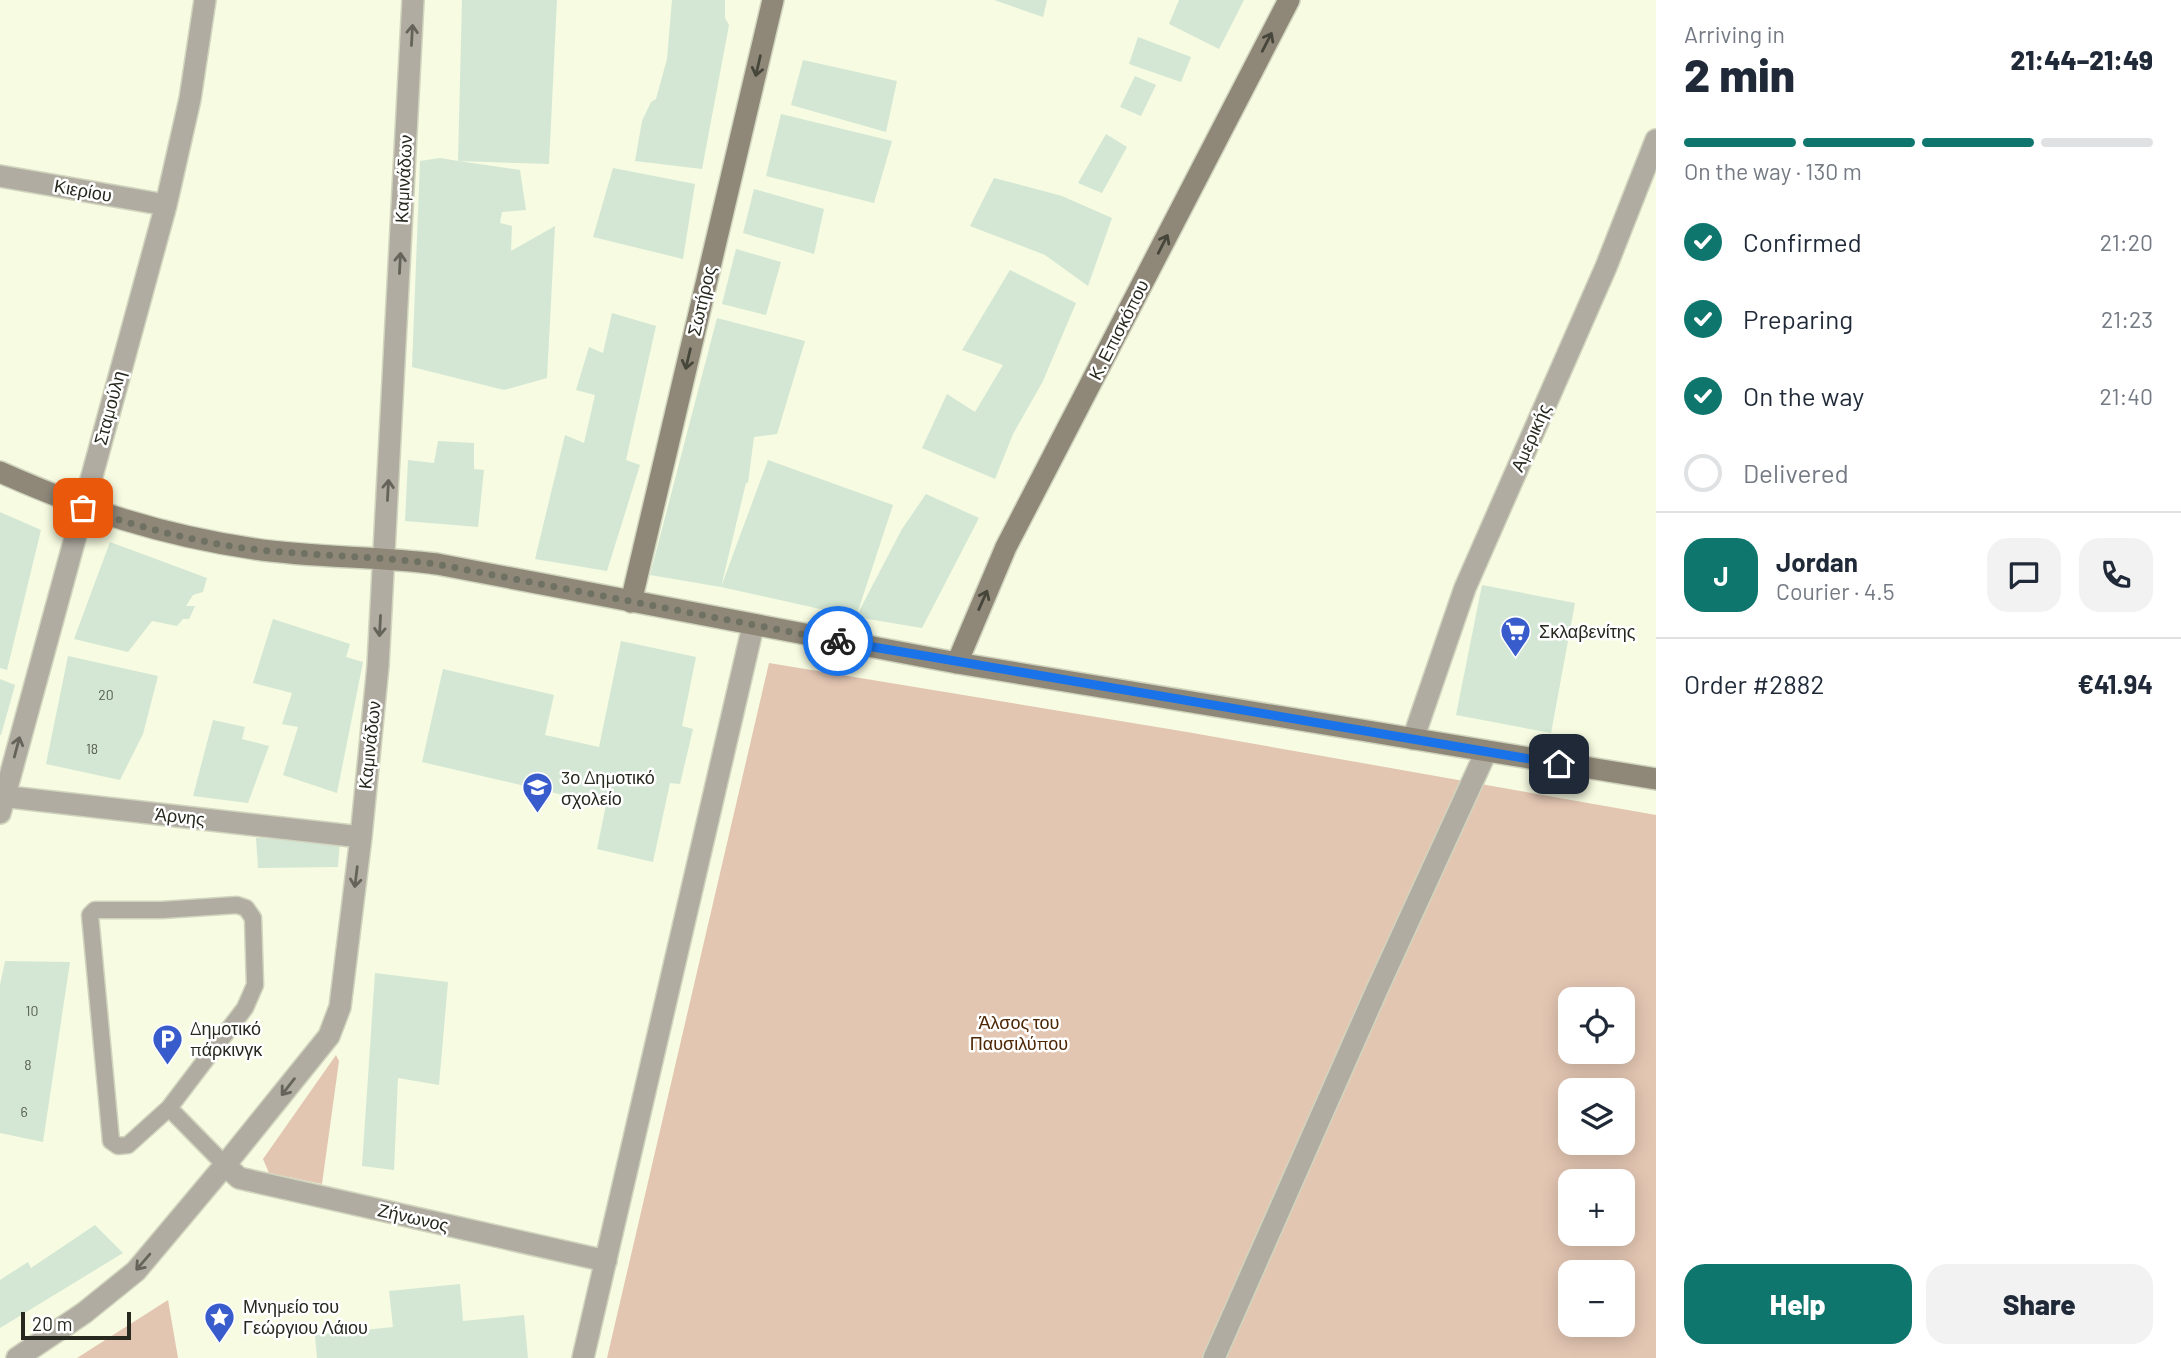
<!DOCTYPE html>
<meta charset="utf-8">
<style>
body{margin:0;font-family:Barlow,sans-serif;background:#f2f2f3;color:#1f2937;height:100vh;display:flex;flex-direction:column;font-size:26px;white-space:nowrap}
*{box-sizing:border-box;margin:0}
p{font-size:23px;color:#747a83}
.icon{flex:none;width:38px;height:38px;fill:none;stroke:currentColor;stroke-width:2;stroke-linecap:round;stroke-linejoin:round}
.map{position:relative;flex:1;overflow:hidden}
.side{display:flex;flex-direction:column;background:#fff;width:525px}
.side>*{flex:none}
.tools{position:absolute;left:1558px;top:987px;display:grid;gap:14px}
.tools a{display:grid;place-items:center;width:77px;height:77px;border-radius:14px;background:#fff;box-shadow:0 4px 18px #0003;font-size:35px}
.scale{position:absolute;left:21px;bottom:18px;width:110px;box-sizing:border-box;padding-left:7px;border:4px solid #27291f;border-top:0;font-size:19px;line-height:24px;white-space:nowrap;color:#27291f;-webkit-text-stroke:5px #fff;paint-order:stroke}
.pin{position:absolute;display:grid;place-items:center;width:60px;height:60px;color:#fff;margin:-30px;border-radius:14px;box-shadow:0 4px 10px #0006}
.courier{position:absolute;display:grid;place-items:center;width:70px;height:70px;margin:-35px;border:5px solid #1a73e8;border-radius:50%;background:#fff;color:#222;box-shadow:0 2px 9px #0007}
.summary em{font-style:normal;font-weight:800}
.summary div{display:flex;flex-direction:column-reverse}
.summary{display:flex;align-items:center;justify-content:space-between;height:119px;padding:0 28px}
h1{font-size:46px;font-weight:800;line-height:52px}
.bar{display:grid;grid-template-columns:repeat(4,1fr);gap:10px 7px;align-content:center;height:84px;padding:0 28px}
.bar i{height:9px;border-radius:5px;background:#e0e1e3}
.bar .on{background:#0f766e}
.bar p{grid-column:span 4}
.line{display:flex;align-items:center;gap:18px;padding:0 28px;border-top:2px solid #e0e1e3}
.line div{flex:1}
.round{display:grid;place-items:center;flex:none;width:74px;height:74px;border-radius:21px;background:#f2f2f3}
ol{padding:0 28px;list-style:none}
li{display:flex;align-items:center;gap:21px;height:77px}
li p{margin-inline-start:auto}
li .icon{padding:7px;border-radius:50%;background:#0f766e;color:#fff;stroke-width:4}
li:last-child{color:#747a83}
li i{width:38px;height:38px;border:4px solid #e0e1e3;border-radius:50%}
.action{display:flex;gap:14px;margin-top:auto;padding:14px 28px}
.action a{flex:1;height:80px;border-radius:21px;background:#0f766e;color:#fff;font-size:28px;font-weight:800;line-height:80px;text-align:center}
.action a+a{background:#f2f2f3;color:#1f2937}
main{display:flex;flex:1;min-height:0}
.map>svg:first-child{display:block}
.green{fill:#e3c6b2;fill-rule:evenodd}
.building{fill:#d3e7d4}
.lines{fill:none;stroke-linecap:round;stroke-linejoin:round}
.lane-casing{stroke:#d1d5be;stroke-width:19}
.street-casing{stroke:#d1d5be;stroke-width:24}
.secondary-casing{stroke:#d1d5be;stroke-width:24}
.lane{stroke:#b1aca2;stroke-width:16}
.street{stroke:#b1aca2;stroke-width:21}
.secondary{stroke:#8f8879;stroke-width:21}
.oneway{stroke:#65645a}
.oneway2{stroke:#46463a}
.done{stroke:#6f7263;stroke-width:7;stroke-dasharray:0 12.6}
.route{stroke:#1a73e8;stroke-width:9}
.labels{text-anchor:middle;stroke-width:5;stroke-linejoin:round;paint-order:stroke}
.number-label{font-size:14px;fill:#52584c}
.street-label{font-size:18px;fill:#27291f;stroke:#fff}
.poi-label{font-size:18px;fill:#27291f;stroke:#fff;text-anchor:start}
.park-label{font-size:18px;fill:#4d2604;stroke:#fff}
</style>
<main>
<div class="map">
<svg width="1656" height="1358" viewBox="0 0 1656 1358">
<rect width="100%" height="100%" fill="#f6fbe1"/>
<path class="green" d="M769 663 1187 732 1656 815V1358H607ZM1570 999H1622V1052H1570ZM1570 1090H1622V1143H1570ZM1570 1181H1622V1234H1570ZM1570 1272H1622V1325H1570Z
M336 1055 339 1061 322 1184 269 1173 263 1159Z
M168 1300 178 1358H77Z"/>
<path class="building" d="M462 0H557L549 164 458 161 520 170 526 210 502 212 500 223 512 226 511 251 555 226 547 378 504 390 412 367 420 161 440 158 458 161Z
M672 0H725V18L729 25 702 169 635 161 642 121 651 102 656 99 667 59Z
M994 0H1047L1043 17Z
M1179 0H1244L1219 49 1169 24Z
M1138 37 1191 57 1181 82 1129 64Z
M803 60 897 81 886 132 791 105Z
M1135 76 1156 85 1141 116 1120 107Z
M781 114 892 141 874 203 766 176Z
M1106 134 1127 147 1102 193 1078 183Z
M613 168 695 184 683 259 593 237Z
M994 178 1062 196 1112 218 1088 286 1045 255 970 226Z
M754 189 824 209 814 254 743 233Z
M736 249 781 262 766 315 722 304Z
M1010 270 1076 303 1043 381 1013 434 995 479 922 448 947 394 975 412 1003 365 962 350Z
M612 313 656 326 626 460 640 465 607 571 535 559 565 435 584 443 595 395 576 390 589 347 603 353Z
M717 318 805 341 777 434 754 437 748 483H746L721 587 650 575Z
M438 441 474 443V469L484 470 478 527 405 521 408 460 434 463Z
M768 460 893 505 856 617 721 587Z
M926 494 979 518 922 628 856 617 902 529Z
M0 512 41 530 7 670 0 668Z
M110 542 207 578 203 592 193 595 186 606H195L189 619H183L177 626 152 621 128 652 74 639Z
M1482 585 1575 603 1551 733 1456 715Z
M273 619 350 644 346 657 363 662 337 793 283 775 298 727 282 724 292 693 253 683Z
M621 641 696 657 682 726 693 729 680 784 670 783 653 862 597 849 606 805 422 762 443 669 554 695 545 735 599 747Z
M68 656 158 676 143 734 120 780 46 764Z
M0 679 15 685 1 735H0Z
M213 720 245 727 242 739 269 746 248 803 193 796Z
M256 838 340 841 338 867 258 868Z
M5 961 70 962 43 1142 0 1133V985Z
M375 973 448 982 439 1085 398 1078 394 1170 362 1166Z
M95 1225 123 1253 0 1328V1280L28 1262 31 1268Z
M460 1284 463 1321 524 1315 528 1358H317L315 1335 393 1327 389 1291Z"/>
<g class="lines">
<defs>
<path id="lane" d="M169 1108 128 1145 118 1146 111 1141 90 915 95 910H162L237 905 246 908 253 918 255 985 245 1008 169 1108 225 1165"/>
<path id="street" d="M0 176 166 205
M1413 739 1465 588 1606 267 1656 140
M0 796 361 837
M0 813 166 205 190 99 205 0
M225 1165 239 1178 606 1261
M17 1358 84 1313 136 1271 225 1165 329 1036 340 1007 361 837 378 666 413 0
M583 1358 753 626
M1214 1358 1375 994 1486 752"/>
<path id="secondary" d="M0 472C88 511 160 535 255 549 315 558 376 556 437 564L957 663 1656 779
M631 602 773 0
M957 663 1006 547 1289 0"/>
</defs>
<use href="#lane" class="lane-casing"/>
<use href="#street" class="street-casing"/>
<use href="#secondary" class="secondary-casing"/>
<use href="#lane" class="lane"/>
<use href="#street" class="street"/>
<use href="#secondary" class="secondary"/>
</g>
<defs><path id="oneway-shaft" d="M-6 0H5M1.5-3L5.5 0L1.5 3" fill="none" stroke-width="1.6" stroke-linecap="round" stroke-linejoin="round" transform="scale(1.75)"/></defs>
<g class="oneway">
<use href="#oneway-shaft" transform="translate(412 35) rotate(-87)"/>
<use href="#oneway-shaft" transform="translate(400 263) rotate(-87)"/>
<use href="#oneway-shaft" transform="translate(388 490) rotate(-87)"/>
<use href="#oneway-shaft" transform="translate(380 626) rotate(93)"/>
<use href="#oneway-shaft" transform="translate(17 747) rotate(-75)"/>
<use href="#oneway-shaft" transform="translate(356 877) rotate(97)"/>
<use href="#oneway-shaft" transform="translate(288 1087) rotate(128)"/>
<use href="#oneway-shaft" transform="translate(143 1262) rotate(131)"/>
</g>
<g class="oneway2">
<use href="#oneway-shaft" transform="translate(1267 42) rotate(-63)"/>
<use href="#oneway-shaft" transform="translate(758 66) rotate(103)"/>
<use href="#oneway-shaft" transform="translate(1163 244) rotate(-63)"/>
<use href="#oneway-shaft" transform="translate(688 359) rotate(103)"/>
<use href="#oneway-shaft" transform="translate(983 600) rotate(-66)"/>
</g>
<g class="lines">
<path class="done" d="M83 508C141 528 199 543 260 550 319 556 378 556 436 564L838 641"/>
<path class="route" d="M838 641 1559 764"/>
</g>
<defs>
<symbol id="supermarket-pin" viewBox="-11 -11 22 30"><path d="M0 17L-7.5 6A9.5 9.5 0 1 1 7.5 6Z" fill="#395ccd" stroke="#fff"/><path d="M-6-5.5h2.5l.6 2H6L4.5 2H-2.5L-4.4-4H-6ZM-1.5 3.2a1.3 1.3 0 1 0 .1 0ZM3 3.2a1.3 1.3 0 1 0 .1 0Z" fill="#fff"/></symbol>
<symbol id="school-pin" viewBox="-11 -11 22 30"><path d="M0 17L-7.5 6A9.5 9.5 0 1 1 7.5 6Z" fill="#395ccd" stroke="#fff"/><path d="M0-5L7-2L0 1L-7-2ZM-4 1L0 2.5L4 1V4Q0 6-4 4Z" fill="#fff"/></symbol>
<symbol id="parking-pin" viewBox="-11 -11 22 30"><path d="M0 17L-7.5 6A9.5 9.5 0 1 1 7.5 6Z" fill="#395ccd" stroke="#fff"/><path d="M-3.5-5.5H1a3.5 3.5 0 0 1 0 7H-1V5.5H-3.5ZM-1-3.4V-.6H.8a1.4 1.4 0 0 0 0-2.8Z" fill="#fff"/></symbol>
<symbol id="sight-pin" viewBox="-11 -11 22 30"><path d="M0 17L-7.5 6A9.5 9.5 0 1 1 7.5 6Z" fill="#395ccd" stroke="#fff"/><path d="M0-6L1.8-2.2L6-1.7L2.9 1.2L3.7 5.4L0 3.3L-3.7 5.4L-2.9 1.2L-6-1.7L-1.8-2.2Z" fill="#fff"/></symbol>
</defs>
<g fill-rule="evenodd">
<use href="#supermarket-pin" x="1498" y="614" width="35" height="47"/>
<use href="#school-pin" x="520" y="770" width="35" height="47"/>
<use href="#parking-pin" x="150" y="1022" width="35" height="47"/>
<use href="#sight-pin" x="202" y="1300" width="35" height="47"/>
</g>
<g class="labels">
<g class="number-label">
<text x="106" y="700">20</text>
<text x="92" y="754">18</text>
<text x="32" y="1016">10</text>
<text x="28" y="1070">8</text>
<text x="24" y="1117">6</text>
</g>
<g class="street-label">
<text transform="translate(404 179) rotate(-87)" y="6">Καμινάδων</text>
<text transform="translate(83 191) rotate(10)" y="6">Κιερίου</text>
<text transform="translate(702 301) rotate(-77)" y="6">Σωτήρος</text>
<text transform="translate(1119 330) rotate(-63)" y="6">Κ. Επισκόπου</text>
<text transform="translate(110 408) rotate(-75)" y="6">Σταμούλη</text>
<text transform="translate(1531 438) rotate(-66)" y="6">Αμερικής</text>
<text transform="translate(370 745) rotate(-84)" y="6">Καμινάδων</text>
<text transform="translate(180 817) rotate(6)" y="6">Άρνης</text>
<text transform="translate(413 1218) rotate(13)" y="6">Ζήνωνος</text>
</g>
<g class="poi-label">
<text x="1539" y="638">Σκλαβενίτης</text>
<text x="561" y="784">3ο Δημοτικό<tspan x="561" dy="21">σχολείο</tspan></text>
<text x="190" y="1035">Δημοτικό<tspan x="190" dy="21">πάρκινγκ</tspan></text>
<text x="243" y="1313">Μνημείο του<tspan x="243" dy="21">Γεώργιου Λάιου</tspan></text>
</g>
<g class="park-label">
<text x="1019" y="1029">Άλσος του<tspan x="1019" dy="21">Παυσιλύπου</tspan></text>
</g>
</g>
</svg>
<div class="tools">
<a><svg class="icon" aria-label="locate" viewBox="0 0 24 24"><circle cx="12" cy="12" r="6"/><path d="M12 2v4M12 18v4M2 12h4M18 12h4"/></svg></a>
<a><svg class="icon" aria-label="layers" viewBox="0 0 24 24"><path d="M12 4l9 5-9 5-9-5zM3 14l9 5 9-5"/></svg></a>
<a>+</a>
<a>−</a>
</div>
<div class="scale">20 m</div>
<div class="pin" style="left:83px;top:508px;background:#ea580c"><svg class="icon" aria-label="bag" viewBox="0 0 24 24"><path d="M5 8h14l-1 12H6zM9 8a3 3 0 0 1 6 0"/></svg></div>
<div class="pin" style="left:1559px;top:764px;background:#1f2937"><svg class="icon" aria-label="home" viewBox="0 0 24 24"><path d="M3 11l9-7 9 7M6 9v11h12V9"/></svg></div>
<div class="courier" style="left:838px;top:641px"><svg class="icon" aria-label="bike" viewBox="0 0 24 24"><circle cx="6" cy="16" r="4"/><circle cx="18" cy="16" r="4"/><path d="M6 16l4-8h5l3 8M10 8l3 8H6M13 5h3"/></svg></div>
</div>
<section class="side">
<div class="summary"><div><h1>2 min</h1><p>Arriving in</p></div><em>21:44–21:49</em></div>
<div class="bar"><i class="on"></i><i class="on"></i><i class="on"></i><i></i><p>On the way · 130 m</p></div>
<ol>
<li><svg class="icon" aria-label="check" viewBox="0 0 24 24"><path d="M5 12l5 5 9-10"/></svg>Confirmed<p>21:20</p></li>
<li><svg class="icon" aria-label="check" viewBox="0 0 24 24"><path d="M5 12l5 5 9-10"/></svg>Preparing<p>21:23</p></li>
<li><svg class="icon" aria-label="check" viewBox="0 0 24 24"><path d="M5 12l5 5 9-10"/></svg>On the way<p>21:40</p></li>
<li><i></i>Delivered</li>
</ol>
<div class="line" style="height:126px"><b class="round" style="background:#0f766e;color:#fff">J</b><div><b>Jordan</b><p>Courier · 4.5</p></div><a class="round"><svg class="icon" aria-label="chat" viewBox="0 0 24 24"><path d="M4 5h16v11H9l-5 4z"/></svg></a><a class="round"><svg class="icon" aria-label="phone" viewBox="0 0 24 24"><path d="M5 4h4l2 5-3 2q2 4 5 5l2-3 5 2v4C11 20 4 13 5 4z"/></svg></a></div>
<div class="line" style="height:91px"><div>Order #2882</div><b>€41.94</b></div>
<div class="action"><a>Help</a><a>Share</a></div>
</section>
</main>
